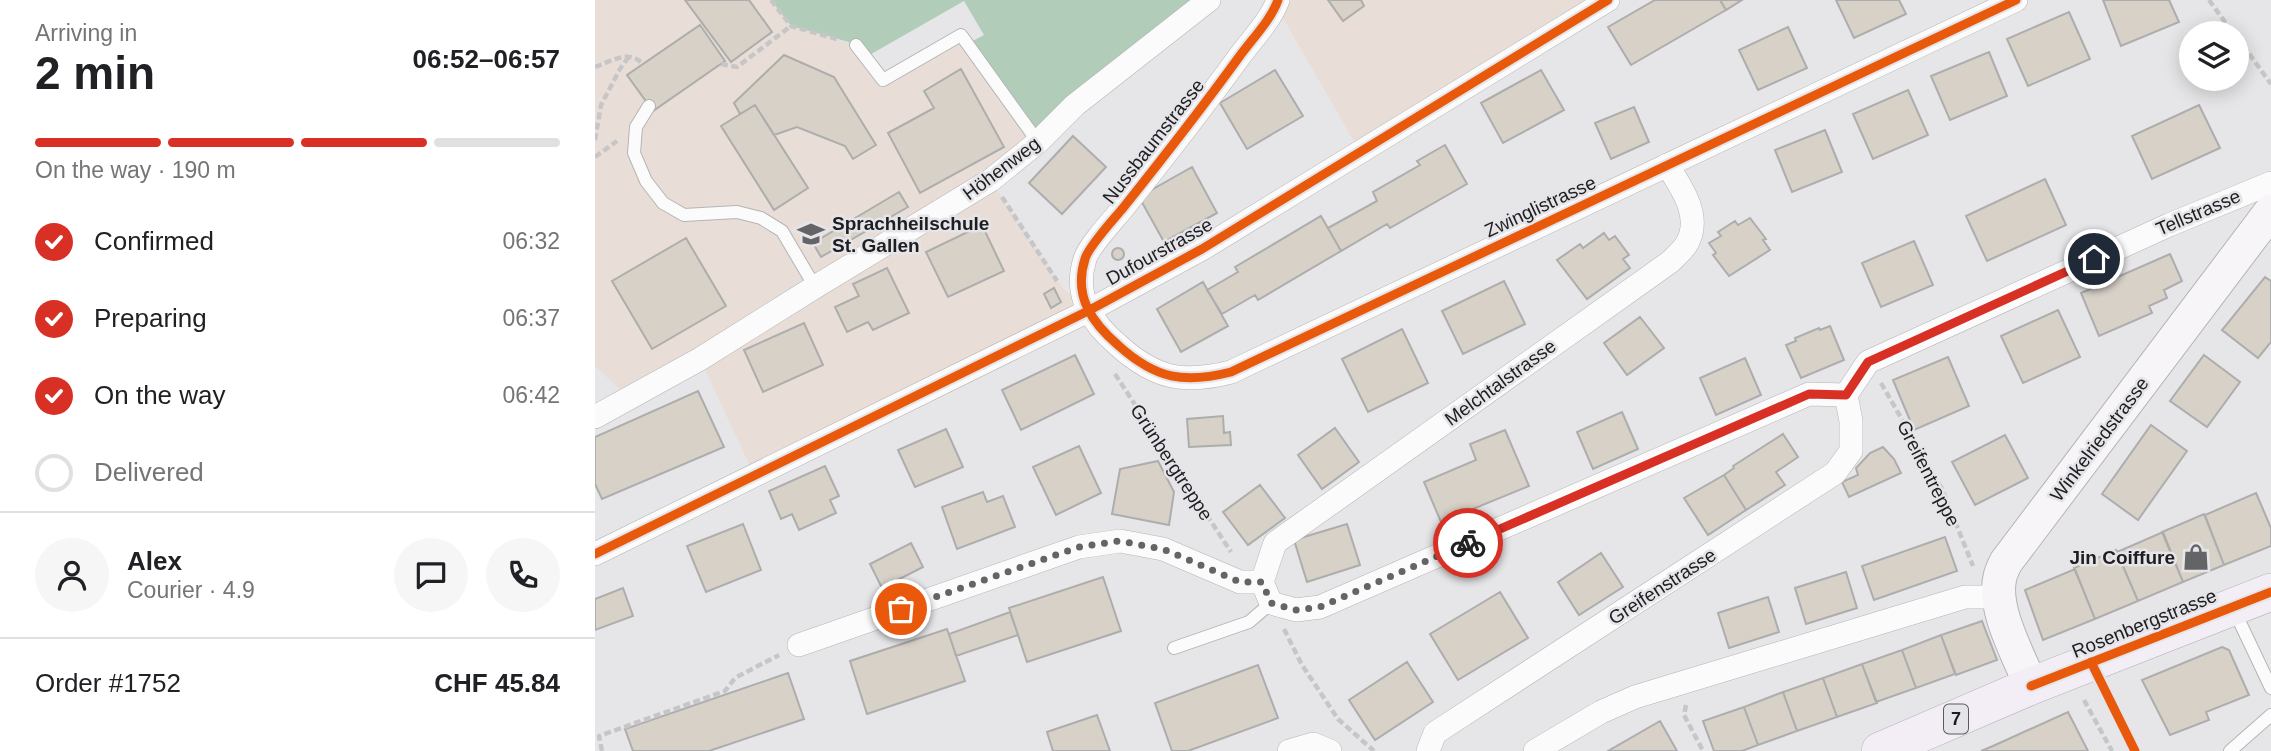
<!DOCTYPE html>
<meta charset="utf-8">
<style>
body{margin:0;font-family:Helvetica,sans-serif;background:#f6f6f6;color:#202124;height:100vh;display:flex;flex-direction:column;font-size:26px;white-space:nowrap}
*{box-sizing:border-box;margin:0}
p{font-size:23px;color:#757577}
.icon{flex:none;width:38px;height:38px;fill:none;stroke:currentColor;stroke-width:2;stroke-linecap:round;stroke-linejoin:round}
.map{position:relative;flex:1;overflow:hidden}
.panel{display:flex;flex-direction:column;background:#fff;width:595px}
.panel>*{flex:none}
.tools{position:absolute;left:1584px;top:21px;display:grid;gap:14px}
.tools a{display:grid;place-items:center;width:70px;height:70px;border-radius:50%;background:#fff;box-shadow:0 4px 18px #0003;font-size:35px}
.pin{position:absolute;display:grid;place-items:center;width:60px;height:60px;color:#fff;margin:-30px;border:4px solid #fff;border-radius:50%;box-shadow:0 2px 7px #0007}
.courier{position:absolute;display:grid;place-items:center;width:70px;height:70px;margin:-35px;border:5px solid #d93025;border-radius:50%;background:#fff;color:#222;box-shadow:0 2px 9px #0007}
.summary em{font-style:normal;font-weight:600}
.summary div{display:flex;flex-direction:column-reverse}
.summary{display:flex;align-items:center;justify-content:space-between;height:119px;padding:0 35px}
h1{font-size:46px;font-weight:600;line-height:52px}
.bar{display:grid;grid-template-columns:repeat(4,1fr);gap:10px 7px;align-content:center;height:84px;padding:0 35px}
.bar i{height:9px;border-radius:5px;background:#e0e0e0}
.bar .selected{background:#d93025}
.bar p{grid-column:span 4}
.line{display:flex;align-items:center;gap:18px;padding:0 35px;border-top:2px solid #e0e0e0}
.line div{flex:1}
.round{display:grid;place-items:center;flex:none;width:74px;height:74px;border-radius:37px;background:#f6f6f6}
ol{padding:0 35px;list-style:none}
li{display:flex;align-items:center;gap:21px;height:77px}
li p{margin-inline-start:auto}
li .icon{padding:7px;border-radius:50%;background:#d93025;color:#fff;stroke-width:4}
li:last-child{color:#757577}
li i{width:38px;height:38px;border:4px solid #e0e0e0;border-radius:50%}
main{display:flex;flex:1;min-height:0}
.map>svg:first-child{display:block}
.education{fill:#e9ded7}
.forest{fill:#b1cdba}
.building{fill:#d7d1c8;stroke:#adadad;stroke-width:2}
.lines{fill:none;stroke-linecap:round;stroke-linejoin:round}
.lane-casing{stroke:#b4b4b6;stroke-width:14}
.street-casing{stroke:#b4b4b6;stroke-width:24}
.secondary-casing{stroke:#b4b4b6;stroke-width:35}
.primary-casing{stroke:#b9b2bf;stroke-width:38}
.path{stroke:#c6c6c8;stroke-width:4.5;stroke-dasharray:7 3.5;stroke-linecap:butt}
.lane{stroke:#fbfbfc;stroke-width:12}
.street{stroke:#fbfbfc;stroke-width:23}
.secondary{stroke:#f7f5f8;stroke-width:33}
.primary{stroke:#f3eef6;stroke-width:37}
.cycleway-casing{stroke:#e5e5e9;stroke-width:13}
.cycleway{stroke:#e8590c;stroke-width:9}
.done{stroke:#646365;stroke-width:7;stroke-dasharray:0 12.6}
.route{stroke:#d93025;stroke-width:9}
.labels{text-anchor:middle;stroke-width:5;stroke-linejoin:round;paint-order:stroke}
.shield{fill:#e5e5e9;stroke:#5a595c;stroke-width:2}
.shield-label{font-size:18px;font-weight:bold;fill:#1e1d1f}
.street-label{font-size:19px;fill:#1e1d1f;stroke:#e5e5e9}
.poi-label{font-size:19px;font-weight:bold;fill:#1e1d1f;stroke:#e5e5e9;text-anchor:start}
</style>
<main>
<section class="panel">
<div class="summary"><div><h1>2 min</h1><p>Arriving in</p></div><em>06:52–06:57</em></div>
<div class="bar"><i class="selected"></i><i class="selected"></i><i class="selected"></i><i></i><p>On the way · 190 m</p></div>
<ol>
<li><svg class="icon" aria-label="check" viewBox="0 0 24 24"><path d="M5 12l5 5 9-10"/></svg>Confirmed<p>06:32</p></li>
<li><svg class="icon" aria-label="check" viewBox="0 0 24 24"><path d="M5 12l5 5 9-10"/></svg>Preparing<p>06:37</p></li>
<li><svg class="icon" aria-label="check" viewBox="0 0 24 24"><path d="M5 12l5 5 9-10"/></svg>On the way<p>06:42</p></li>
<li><i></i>Delivered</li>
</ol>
<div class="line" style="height:126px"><a class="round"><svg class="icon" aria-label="person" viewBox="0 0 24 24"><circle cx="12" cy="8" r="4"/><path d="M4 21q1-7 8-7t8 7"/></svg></a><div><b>Alex</b><p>Courier · 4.9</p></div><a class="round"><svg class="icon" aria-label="chat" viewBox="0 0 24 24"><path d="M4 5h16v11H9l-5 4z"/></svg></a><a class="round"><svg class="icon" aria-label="phone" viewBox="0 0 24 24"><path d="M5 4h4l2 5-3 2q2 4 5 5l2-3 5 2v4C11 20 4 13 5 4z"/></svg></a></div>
<div class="line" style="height:91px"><div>Order #1752</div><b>CHF 45.84</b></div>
</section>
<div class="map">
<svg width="1676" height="751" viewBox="0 0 1676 751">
<rect width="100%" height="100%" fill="#e6e6e8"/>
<path class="education" d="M0 0H176L196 26 261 45 288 80 366 35 443 142 396 181 467 287 493 311 159 475 105 359 35 399 0 366Z
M683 0H1013L765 152 681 6Z"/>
<path class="forest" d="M176 0H617L443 142 372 44 389 35 369 1 271 57 261 44 196 26Z"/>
<path class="building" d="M90 0H154L177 32 136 62Z
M733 0H766L769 6 748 21Z
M1060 0H1125L1131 10 1036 65 1013 27Z
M1125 0H1147L1131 10Z
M1241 0H1304L1311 14 1259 38Z
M1508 0H1574L1584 22 1526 46Z
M1474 12 1495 59 1433 86 1412 39Z
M105 25 130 61 58 111 32 75Z
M1193 27 1212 68 1163 90 1144 50Z
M1394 52 1412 96 1355 120 1336 76Z
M189 55 239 77 281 145 258 159 250 146 202 127 179 135 160 105 145 114 139 103Z
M366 69 409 147 325 193 293 133 339 108 329 91Z
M680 70 708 116 652 149 625 103Z
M946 70 969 110 908 143 886 103Z
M1313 90 1333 135 1278 159 1258 114Z
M160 105 213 188 179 210 126 126Z
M1604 105 1625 148 1557 179 1537 136Z
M1039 107 1054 142 1016 159 1000 123Z
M1230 130 1247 172 1197 192 1180 150Z
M478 136 511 167 467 214 434 183Z
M850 145 872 184 795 228 792 224 746 251 733 228 782 201 778 192 825 165 822 161Z
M597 167 622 213 569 242 544 197Z
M1450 179 1471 225 1392 261 1371 216Z
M304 192 313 207 226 257 218 243Z
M726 216 746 251 663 300 660 295 627 314 612 290 643 272 640 267Z
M1155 218 1171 239 1168 240 1175 250 1134 276 1118 255 1121 253 1114 243 1126 236 1123 232 1140 221 1143 225Z
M387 225 409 271 353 297 331 252Z
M1009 233 1014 240 1020 236 1034 255 1028 259 1035 268 992 299 962 260 985 244 988 248Z
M91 238 131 306 57 349 17 281Z
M1319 241 1338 285 1286 307 1267 263Z
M517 254a6 6 0 1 1 12 0a6 6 0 1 1-12 0Z
M1575 254 1587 281 1569 290 1572 298 1554 306 1557 313 1504 336 1486 293Z
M292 268 314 313 278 330 273 322 252 332 240 307 264 296 258 284Z
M1670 277 1676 281V342L1663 358 1627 330Z
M909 281 930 324 868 354 847 311Z
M608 282 633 326 586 352 562 309Z
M459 288 466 302 456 308 449 294Z
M1463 310 1485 357 1428 383 1406 336Z
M1045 317 1069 348 1032 375 1009 343Z
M209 323 228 365 168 392 149 350Z
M1235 326 1249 360 1206 378 1191 345 1201 341 1200 338 1224 328 1225 330Z
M807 329 833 383 773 412 747 359Z
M480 355 499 394 426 430 407 390Z
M1609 355 1645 382 1612 427 1575 401Z
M1353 357 1374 406 1319 430 1298 380Z
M1150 358 1166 395 1121 415 1105 378Z
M103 391 129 447 7 499 0 484V437Z
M1027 412 1043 449 998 469 982 432Z
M628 416 629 433 635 432 636 445 594 447 592 419Z
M1556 425 1592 451 1543 520 1507 494Z
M740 428 764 462 727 489 703 455Z
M351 429 368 467 320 487 303 450Z
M910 430 934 486 846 522 829 482 881 460 875 444Z
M1188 434 1203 457 1181 472 1190 485 1151 510 1129 475 1139 468 1138 466Z
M1410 435 1433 478 1380 505 1357 462Z
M484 446 506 493 461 515 438 467Z
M1288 447 1299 459 1306 473 1254 497 1247 482 1263 475 1261 468 1275 453Z
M563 461 579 492 574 525 517 514 525 469Z
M230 466 244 496 235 500 241 513 204 530 197 514 186 519 174 491Z
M1129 475 1151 510 1113 535 1089 498Z
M665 485 690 518 653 545 628 512Z
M388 492 392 502 408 496 420 527 362 549 347 507Z
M1661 493 1676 528V546L1629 565 1610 515Z
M1609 514 1629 565 1588 582 1567 532Z
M148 524 166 570 111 592 92 546Z
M752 524 765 565 712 582 699 540Z
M1568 532 1588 582 1543 601 1522 552Z
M1350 537 1362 571 1279 600 1267 566Z
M316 543 328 567 287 588 275 564Z
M1521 550 1543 601 1500 619 1479 568Z
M1006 553 1028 587 984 615 963 582Z
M1480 569 1500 619 1448 640 1430 590Z
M1251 572 1262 608 1211 624 1200 588Z
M508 577 526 631 432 662 414 608Z
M28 588 38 616 0 630V599Z
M905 592 933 638 863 680 835 634Z
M1173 597 1184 632 1134 648 1123 613Z
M415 612 423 635 361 656 354 634Z
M1387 621 1402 660 1361 675 1346 635Z
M352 629 370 681 272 714 255 661Z
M1346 635 1360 674 1321 688 1307 650Z
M1627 647 1634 650 1654 695 1611 712 1614 720 1575 735 1547 680Z
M1307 650 1321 688 1281 702 1267 664Z
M812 662 838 702 780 740 754 700Z
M1267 664 1282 703 1242 717 1228 678Z
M663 665 683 718 593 751H577L560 703Z
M193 673 209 719 114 751H38L30 729Z
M1228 678 1242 717 1202 731 1188 692Z
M1188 692 1202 731 1163 745 1149 707Z
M1149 707 1163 745 1147 751H1119L1108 721Z
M1473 712 1493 751H1386L1398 746Z
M502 715 515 751H458L452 732Z
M1065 721 1082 751H1013Z"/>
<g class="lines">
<defs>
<path id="lane" d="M261 45 288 80 366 35 443 142
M54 106 41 127 39 153 51 181 68 203 89 215 142 212 166 218 187 231 220 287
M1639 610 1676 688
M579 648 654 622 676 603
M1635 751 1676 715"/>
<path id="street" d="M683 0C676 20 657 39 644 57 607 108 568 158 528 208 519 219 493 247 490 259 478 296 497 323 524 346 561 379 589 384 636 372L1421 0
M0 417 105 359 220 287 396 180 443 142 480 105 614 0
M0 554 493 311 607 249 1013 0
M667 582 676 603 701 610 725 607 1214 394 1251 395 1273 362 1574 225 1676 183
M667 582 680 543 1075 262C1080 257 1087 251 1091 245 1108 218 1087 188 1072 165
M204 645 484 547 525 541 568 549 645 582H667
M694 751 718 744 735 751
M833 751 840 733 1240 473 1256 451V421L1251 395
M940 751 1006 712 1040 697 1370 597H1403"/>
<path id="secondary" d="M1436 686C1424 656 1397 609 1405 577 1406 572 1409 566 1411 562L1676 211"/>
<path id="primary" d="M1285 751 1436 686 1676 592"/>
</defs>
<use href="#lane" class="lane-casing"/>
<use href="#street" class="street-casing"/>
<use href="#secondary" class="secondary-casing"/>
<use href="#primary" class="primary-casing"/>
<path class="path" d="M176 0 196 26 245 40
M1614 0 1638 33
M1642 37 1676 84
M126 64 142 67 196 26
M0 67C17 61 34 49 48 64
M0 140 6 105 25 69 35 55
M0 157 22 141
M407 197 462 281
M520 374 636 552
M1286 383 1347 489 1378 566
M689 629 707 665 743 719 779 751
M1489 700 1517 751
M1091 705 1089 715 1108 751
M7 751 4 736 130 691 140 678 184 655"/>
<use href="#lane" class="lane"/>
<use href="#street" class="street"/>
<use href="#secondary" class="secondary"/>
<use href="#primary" class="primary"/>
<defs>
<path id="cycleway" d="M683 0C676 20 657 39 644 57 607 108 568 158 528 208 519 219 493 247 490 259 478 296 497 323 524 346 561 379 589 384 636 372L1421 0
M0 554 493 311 607 249 1013 0
M1496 662 1540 751
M1436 686 1676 592"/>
</defs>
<use href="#cycleway" class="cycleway-casing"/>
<use href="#cycleway" class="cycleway"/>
</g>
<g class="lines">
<path class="done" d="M306 609 484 547 524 541 568 549 645 582H667L676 603 701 610 725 607 873 543"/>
<path class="route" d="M873 543 1214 394 1251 395 1273 362 1499 259"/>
</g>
<defs>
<symbol id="school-bare" viewBox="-9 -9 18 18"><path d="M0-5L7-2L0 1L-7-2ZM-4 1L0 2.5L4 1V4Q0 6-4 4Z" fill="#646365" stroke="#e5e5e9" stroke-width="2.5" paint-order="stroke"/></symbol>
<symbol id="shop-bare" viewBox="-9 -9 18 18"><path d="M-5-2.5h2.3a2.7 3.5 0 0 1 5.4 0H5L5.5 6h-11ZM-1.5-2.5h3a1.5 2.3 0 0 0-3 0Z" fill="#646365" stroke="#e5e5e9" stroke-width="2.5" paint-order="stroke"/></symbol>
</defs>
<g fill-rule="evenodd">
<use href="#school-bare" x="197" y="215" width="38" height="38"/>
<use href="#shop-bare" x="1582" y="538" width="38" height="38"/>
</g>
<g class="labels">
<rect class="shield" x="1349" y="704.5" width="24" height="29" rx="5"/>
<g class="shield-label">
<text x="1361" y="725">7</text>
</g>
<g class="street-label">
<text transform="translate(558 141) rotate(-52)" y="7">Nussbaumstrasse</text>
<text transform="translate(406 168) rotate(-37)" y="7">Höhenweg</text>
<text transform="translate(945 206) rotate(-25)" y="7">Zwinglistrasse</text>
<text transform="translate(1603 212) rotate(-23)" y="7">Tellstrasse</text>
<text transform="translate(564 251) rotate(-29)" y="7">Dufourstrasse</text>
<text transform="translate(905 382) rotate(-36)" y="7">Melchtalstrasse</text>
<text transform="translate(1504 439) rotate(-53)" y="7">Winkelriedstrasse</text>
<text transform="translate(577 462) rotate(57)" y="7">Grünbergtreppe</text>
<text transform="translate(1334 473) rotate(63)" y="7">Greifentreppe</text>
<text transform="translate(1067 586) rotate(-33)" y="7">Greifenstrasse</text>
<text transform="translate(1549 623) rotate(-22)" y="7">Rosenbergstrasse</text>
</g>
<g class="poi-label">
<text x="237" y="230">Sprachheilschule<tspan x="237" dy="22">St. Gallen</tspan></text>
<text x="1580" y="564" text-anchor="end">Jin Coiffure</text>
</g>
</g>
</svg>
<div class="tools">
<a><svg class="icon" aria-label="layers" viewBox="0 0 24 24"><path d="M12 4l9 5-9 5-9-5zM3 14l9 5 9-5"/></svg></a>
</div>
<div class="pin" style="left:306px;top:609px;background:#ea580c"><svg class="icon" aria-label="bag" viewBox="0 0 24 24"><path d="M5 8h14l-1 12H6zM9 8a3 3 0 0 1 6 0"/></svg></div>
<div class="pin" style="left:1499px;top:259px;background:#1f2937"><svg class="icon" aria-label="home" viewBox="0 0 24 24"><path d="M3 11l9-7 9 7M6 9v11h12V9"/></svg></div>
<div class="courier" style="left:873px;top:543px"><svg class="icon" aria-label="bike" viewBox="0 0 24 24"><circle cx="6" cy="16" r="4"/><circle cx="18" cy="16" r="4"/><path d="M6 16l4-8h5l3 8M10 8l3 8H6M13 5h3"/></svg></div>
</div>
</main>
